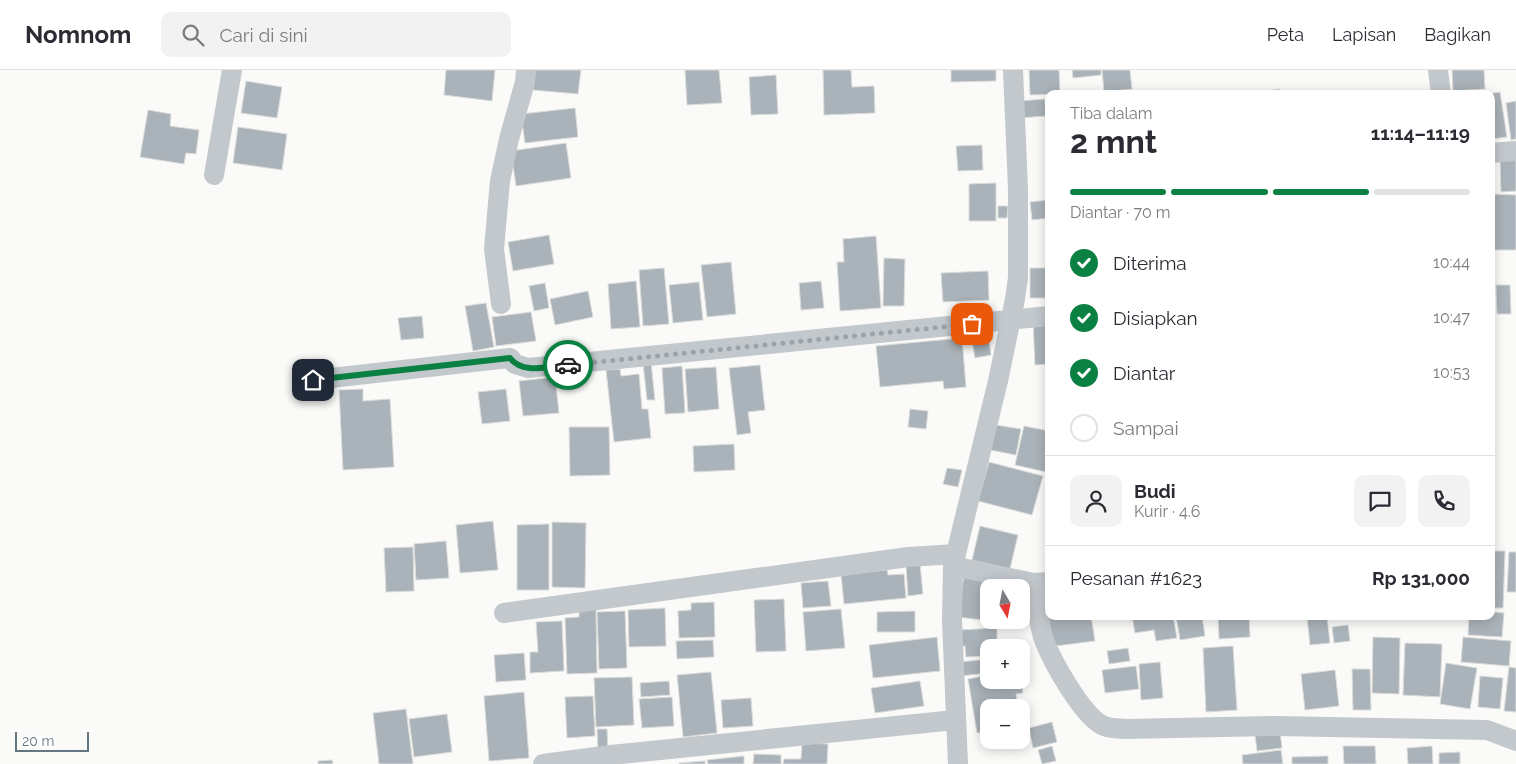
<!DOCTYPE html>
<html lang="id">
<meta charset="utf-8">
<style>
body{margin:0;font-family:Raleway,sans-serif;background:#f2f2f3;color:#2b2b33;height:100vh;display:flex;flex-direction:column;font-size:19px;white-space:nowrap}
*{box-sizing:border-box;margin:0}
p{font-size:16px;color:#7c7c81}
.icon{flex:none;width:28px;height:28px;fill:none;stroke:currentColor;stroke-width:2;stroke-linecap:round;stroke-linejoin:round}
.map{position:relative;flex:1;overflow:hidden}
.details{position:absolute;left:1045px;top:20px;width:450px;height:530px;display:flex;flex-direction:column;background:#fff;border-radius:10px;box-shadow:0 2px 12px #0003}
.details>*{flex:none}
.needle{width:32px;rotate:170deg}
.tools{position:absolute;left:980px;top:509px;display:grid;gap:10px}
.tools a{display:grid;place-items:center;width:50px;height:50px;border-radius:10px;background:#fff;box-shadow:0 2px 12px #0003;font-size:25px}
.scale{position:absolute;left:15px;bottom:12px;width:74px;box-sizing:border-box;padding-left:5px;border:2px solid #657683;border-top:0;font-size:14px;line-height:18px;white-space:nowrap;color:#657683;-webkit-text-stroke:4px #fff;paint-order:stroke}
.pin{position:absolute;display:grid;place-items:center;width:42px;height:42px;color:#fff;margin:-21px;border-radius:10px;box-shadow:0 2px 8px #0006}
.courier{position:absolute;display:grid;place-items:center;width:50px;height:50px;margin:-25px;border:4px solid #0b8043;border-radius:50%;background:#fff;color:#222;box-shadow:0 1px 6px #0007}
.headline em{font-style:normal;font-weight:700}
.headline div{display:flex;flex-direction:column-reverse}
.headline{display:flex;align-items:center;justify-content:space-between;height:85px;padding:0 25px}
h1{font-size:32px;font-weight:700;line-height:38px}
.bar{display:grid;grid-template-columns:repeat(4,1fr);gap:8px 5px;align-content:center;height:60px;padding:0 25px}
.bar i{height:6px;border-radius:4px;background:#e1e1e2}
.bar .active{background:#0b8043}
.bar p{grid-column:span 4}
.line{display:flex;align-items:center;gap:12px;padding:0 25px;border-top:1px solid #e1e1e2}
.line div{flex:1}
.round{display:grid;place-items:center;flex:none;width:52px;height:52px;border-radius:10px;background:#f2f2f3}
ol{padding:0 25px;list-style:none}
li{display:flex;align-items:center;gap:15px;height:55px}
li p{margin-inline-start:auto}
li .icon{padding:5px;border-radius:50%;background:#0b8043;color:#fff;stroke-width:4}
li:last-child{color:#7c7c81}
li i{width:28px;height:28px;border:2px solid #e1e1e2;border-radius:50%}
header{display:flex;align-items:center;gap:30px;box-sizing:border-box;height:70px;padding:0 25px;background:#fff;border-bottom:1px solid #e1e1e2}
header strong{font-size:24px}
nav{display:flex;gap:28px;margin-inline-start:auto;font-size:18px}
.search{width:350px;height:45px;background:#f2f2f3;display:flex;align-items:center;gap:12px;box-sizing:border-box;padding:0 18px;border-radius:10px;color:#7c7c81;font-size:19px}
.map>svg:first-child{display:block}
.building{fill:#aab3b9;stroke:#dcdcda}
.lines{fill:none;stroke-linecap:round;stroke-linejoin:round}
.street{stroke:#c3c8cc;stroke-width:20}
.done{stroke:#99a4ac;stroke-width:5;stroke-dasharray:0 9}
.route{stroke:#0b8043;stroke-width:6}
</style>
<header>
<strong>Nomnom</strong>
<div class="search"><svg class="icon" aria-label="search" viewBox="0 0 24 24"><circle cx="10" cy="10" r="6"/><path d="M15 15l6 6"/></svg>Cari di sini</div>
<nav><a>Peta</a><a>Lapisan</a><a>Bagikan</a></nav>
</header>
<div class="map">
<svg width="1516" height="694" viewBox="0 0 1516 694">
<rect width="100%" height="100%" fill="#fafaf8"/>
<path class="building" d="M446 0H495L492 31 444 25Z
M535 0H581L578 24 533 20Z
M685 0H719L722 33 687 35Z
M823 0H851L852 17 874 16 875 43 824 45Z
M951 0H996V11L951 12Z
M1029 0H1059L1060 24 1030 25Z
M1072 0H1101V5L1073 8Z
M1102 0H1130L1132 19 1104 22Z
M1452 0H1484L1485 19 1453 21Z
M776 5 778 44 751 45 749 7Z
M246 11 282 17 277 48 241 43Z
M1280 19V24H1254V23Z
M1500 22 1507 67 1491 69V24H1488Z
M1045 29 1046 46 1020 48 1019 31Z
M1516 31V69L1511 70 1506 33Z
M575 38 578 67 525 73 521 44Z
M148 40 171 44 170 56 199 60 196 84 186 83 184 94 140 87Z
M238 57 287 64 282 100 233 93Z
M566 73 571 108 516 116 511 81Z
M982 75 983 100 958 101 956 76Z
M1516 86V121L1501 122 1500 87Z
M996 113V151H969V114Z
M1491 124 1516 125V180H1491Z
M1049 130V148L1032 150 1030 132Z
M998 136H1008L1007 148H998Z
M549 165 554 194 513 201 508 172Z
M876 166 881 238 840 241 837 192H844L843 169Z
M884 188 905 189 904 236H883Z
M731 192 736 244 707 247 701 195Z
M664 198 669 254 643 256 639 200Z
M1030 198H1049V228H1030Z
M988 201 989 230 943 232 941 203Z
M636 211 640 257 611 259 608 214Z
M821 211 824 238 801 240 799 213Z
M699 212 703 250 673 253 669 215Z
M545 213 549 238 534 241 529 216Z
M1496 215H1510L1511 244H1497Z
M588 221 593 247 555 255 550 229Z
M486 233 494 277 473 281 465 236Z
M531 242 536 271 496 276 492 247Z
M422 246 424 268 401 270 398 248Z
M1033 251H1049V294L1035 295Z
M962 268 966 317 944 319 943 311 880 317 876 276Z
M989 269 991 285 975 288 972 271Z
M651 292 655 330H647L643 293Z
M760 295 765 340 748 342 751 363 737 365 729 298Z
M682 296 685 343 665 344 662 298Z
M716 297 719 339 688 342 685 299Z
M620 299 621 306 639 304 642 339H648L651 368 614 372 606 300Z
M555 307 559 343 523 346 519 311Z
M363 319V331L390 329 394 397 343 400 339 320Z
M506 319 510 351 482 354 478 322Z
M910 339 928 341 926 359 908 357Z
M996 355 1021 359 1016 385 990 380Z
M1024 356 1049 361V391L1046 402 1015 395Z
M569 357H609L610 405 570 406Z
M734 374 735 400 694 402 693 376Z
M989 392 1043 406 1032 445 978 431Z
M947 398 962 400 958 417 943 414Z
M493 451 498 500 460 503 456 455Z
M552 452 586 453 585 518 552 517Z
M549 454V520H517V455Z
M980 456 1018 465 1010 499 972 490Z
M446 471 449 508 416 510 414 474Z
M413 477 414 521 386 522 384 478Z
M1491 481H1505L1503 538H1491Z
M1509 482H1516V522H1507Z
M920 494 923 524 908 526 906 496Z
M887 500 888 505 904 504 906 528 844 534 841 504Z
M964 504 986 508 983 528H989V550H997V552L958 547Z
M828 511 831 536 803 538 801 513Z
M1049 523V546H1091L1095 571 1048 577 1041 524Z
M784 529 786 581 756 582 754 530Z
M714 532 715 567 679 568 678 541 691 540V533Z
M579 538H596L597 603 567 604 565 548 579 547Z
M665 538 666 576 629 577 628 540Z
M841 539 845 578 806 581 803 542Z
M625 541 627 598 599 599 597 542Z
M915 541V562H877V542Z
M1491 542 1504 543 1502 567 1468 565 1469 546H1491Z
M1132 546H1173L1177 568 1156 571 1154 560 1135 563Z
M1176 546H1202L1205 566 1180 570Z
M1218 546H1249L1250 567 1219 569Z
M1307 546H1327L1330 573 1310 575Z
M562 551 564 601 530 603V582H538L536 552Z
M1348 555 1350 571 1334 573 1332 557Z
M997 558V578H989V586L966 587 965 576H958V560Z
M937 567 940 601 873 608 869 575Z
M1373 567 1400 568 1399 624 1372 623Z
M1463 567 1511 571 1509 596 1461 592Z
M713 570 714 587 677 589 676 571Z
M1405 573 1442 574 1440 627 1403 625Z
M1233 576 1237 640 1206 642 1203 578Z
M1128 578 1130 591 1109 594 1107 581Z
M524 583 526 610 496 612 494 585Z
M989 589V603L960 606 959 592Z
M1160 592 1163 628 1141 630 1139 594Z
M1446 593 1477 598 1470 639 1440 634Z
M1136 596 1139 619 1105 623 1102 600Z
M1509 597 1516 598V642L1504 641Z
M1352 599H1370L1371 640H1353Z
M1335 600 1339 636 1305 640 1301 604Z
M711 602 717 663 683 667 677 605Z
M989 605V610H1021L1023 623 1016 624 1018 638H989V661L977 663 968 609Z
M1480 606 1503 608 1500 639 1478 637Z
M632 607 634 655 596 657 594 608Z
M669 611 670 625 641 627 640 613Z
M920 611 924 636 875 643 871 618Z
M524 622 529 688 489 691 484 626Z
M593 626 595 666 567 668 565 627Z
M672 627 674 656 642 658 639 629Z
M751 628 753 656 723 658 721 630Z
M406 639 413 694H379L373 643Z
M447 644 452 682 414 687 409 649Z
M1052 652 1057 672 1033 678 1029 658Z
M597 659H607L608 681H598Z
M1280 661 1282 678 1257 681 1255 665Z
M802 673 828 674 827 694H783L784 689H801Z
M1052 676 1056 691 1042 694 1038 680Z
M1343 676H1375L1376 694H1344Z
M1432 676 1433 694H1408L1407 678Z
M1281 680 1283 694H1243L1242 685Z
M1460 682V694H1439V683Z
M754 684 781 685V694H753Z
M744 686V694H708L707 690Z
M1328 686V694H1292V687Z
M332 690 333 694H318V691Z
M705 691V694H679V693Z"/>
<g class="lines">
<path class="street" d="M1438 0 1441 24
M1491 83 1516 81
M214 105 232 0
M501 234 494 179 500 111 509 69 525 12 526 0
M313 310 510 288 515 294 528 298 1049 246
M953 496 1034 513 1049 512
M1034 513C1037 530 1038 553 1044 570 1052 591 1082 645 1102 655 1109 659 1117 658 1125 659L1276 656 1487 660 1516 671
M504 543 908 487 956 484
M543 694 611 685 955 650
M958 694 952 550 953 496 998 311 1015 229 1018 208V119L1013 0"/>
</g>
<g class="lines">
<path class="done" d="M568 295 972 254"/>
<path class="route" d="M313 310 510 288C523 305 549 296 568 295"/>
</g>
</svg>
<div class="tools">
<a><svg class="needle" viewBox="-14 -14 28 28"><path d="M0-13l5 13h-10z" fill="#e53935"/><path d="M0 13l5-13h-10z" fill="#7c7c81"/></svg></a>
<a>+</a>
<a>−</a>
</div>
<div class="scale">20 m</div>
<div class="pin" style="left:972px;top:254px;background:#ea580c"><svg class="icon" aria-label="bag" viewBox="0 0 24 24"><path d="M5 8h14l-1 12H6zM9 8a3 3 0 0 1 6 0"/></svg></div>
<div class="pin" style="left:313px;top:310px;background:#1f2937"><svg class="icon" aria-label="home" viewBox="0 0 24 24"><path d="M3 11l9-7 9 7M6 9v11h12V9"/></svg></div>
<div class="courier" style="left:568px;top:295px"><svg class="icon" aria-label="car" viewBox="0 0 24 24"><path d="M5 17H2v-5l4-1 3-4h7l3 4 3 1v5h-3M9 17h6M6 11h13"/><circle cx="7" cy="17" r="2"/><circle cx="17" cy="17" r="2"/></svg></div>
<section class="details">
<div class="headline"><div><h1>2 mnt</h1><p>Tiba dalam</p></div><em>11:14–11:19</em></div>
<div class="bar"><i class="active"></i><i class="active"></i><i class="active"></i><i></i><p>Diantar · 70 m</p></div>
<ol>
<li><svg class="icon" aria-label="check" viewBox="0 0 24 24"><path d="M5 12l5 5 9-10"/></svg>Diterima<p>10:44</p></li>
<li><svg class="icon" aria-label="check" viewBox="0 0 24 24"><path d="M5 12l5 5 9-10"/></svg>Disiapkan<p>10:47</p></li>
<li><svg class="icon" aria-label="check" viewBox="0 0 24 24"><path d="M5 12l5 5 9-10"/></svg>Diantar<p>10:53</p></li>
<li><i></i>Sampai</li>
</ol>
<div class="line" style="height:90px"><a class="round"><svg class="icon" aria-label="person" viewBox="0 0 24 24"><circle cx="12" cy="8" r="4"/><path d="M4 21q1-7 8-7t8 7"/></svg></a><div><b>Budi</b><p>Kurir · 4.6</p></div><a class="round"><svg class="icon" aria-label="chat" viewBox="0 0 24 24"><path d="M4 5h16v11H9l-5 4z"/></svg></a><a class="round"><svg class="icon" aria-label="phone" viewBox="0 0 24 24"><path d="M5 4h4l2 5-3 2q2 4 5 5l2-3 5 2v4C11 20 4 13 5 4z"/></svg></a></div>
<div class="line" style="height:65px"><div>Pesanan #1623</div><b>Rp 131,000</b></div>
</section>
</div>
